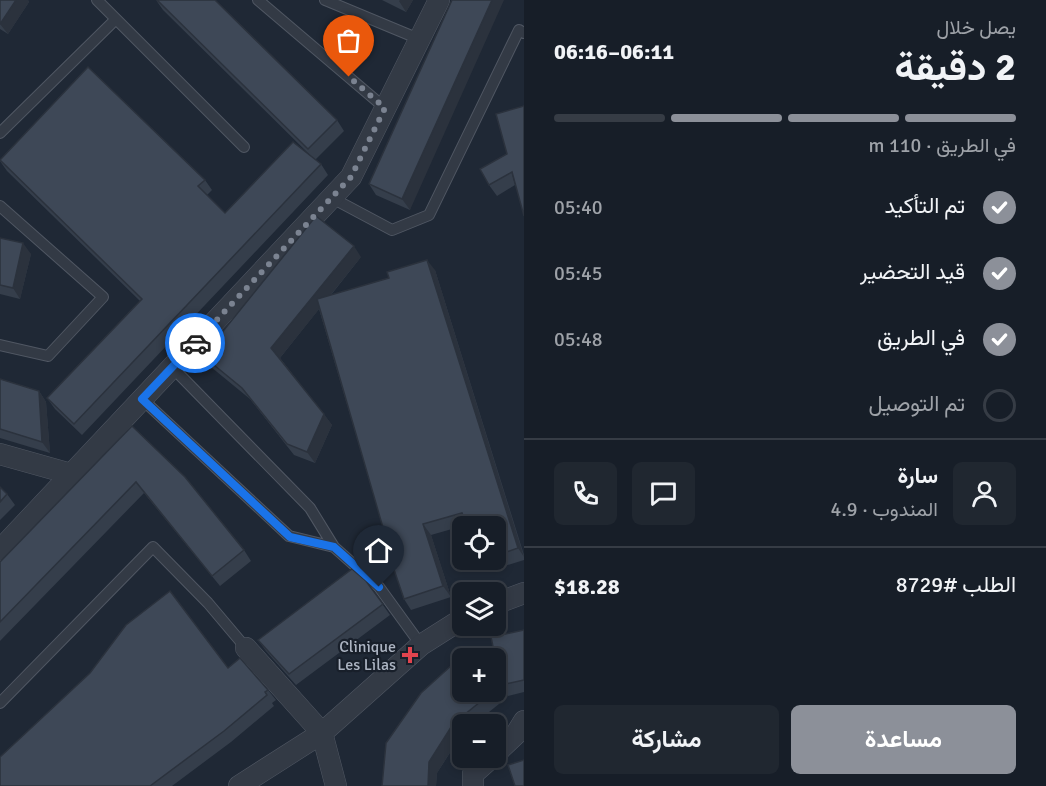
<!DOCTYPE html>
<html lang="ar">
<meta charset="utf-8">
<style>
body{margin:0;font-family:Signika,Vazirmatn,sans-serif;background:#202730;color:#f1f3f6;direction:rtl;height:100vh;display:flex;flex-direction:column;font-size:22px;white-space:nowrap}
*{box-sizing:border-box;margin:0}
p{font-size:20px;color:#9ea2a8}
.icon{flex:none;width:33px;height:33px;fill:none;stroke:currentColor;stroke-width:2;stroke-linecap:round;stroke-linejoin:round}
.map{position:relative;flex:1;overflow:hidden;direction:ltr}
.panel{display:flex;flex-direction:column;background:#171e28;width:522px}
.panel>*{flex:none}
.buttons{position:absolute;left:452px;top:516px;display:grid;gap:12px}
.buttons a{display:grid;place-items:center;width:54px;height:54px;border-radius:9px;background:#171e28;box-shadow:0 3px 9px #0003,0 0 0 2px #363c45;font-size:30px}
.pin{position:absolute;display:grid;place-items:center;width:51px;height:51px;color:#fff;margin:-62px -26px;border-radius:50% 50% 50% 0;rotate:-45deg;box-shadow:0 0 6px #0007}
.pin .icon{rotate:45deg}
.courier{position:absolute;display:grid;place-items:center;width:60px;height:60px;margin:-30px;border:4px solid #1a73e8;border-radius:50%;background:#fff;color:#222;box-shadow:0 2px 8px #0007}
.head em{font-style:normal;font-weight:700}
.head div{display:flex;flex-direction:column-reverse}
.head{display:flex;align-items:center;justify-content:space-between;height:102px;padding:0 30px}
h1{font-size:39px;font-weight:700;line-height:45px}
.bar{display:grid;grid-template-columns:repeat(4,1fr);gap:9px 6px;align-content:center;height:72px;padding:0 30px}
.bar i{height:8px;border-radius:4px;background:#363c45}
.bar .current{background:#8c9099}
.bar p{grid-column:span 4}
.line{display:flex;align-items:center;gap:15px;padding:0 30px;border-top:2px solid #363c45}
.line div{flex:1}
.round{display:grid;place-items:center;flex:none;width:63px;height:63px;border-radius:9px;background:#202730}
ol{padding:0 30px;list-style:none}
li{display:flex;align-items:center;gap:18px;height:66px}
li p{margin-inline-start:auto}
li .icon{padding:6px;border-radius:50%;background:#8c9099;color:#fff;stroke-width:4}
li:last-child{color:#9ea2a8}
li i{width:33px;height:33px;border:3px solid #363c45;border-radius:50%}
.action{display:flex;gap:12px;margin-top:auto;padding:12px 30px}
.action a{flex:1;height:69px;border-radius:9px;background:#8c9099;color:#fff;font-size:24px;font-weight:700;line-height:69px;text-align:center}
.action a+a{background:#202730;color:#f1f3f6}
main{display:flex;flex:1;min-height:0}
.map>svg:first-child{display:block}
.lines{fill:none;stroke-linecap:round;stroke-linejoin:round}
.service-casing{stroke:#505763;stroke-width:12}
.minor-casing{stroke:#505763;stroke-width:22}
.service{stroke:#333a45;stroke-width:10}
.minor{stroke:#333a45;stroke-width:21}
.wall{fill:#353e4b}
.shaded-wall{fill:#2b323d}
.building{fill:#3e4857;stroke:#2b323d;stroke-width:1.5}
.done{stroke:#7b8391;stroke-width:6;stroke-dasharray:0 10.8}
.route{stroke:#1a73e8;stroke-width:8}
.health-dot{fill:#e0444e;stroke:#181f2a;stroke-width:2}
.labels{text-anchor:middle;stroke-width:4.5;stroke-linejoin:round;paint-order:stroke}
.poi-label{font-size:16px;fill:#acb4c2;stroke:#181f2a;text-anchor:end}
</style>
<main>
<section class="panel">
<div class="head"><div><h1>2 دقيقة</h1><p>يصل خلال</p></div><em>06:11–06:16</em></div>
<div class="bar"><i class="current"></i><i class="current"></i><i class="current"></i><i></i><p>في الطريق · 110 m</p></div>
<ol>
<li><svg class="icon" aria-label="check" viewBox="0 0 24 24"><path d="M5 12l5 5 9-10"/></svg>تم التأكيد<p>05:40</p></li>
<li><svg class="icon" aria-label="check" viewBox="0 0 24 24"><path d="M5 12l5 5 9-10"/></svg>قيد التحضير<p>05:45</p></li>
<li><svg class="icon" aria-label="check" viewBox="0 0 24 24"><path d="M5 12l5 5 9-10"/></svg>في الطريق<p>05:48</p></li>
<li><i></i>تم التوصيل</li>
</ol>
<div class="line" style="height:108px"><a class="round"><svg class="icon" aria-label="person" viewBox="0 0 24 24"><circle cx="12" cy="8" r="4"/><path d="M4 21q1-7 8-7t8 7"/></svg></a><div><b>سارة</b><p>المندوب · 4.9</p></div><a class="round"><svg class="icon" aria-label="chat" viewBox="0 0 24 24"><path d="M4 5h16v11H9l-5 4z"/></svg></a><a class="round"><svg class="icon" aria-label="phone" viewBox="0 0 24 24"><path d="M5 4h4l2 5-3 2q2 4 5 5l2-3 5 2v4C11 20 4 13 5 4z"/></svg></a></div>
<div class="line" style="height:78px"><div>الطلب #8729</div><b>$18.28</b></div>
<div class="action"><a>مساعدة</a><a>مشاركة</a></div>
</section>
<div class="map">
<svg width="524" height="786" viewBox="0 0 524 786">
<rect width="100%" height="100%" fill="#1f2835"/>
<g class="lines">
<defs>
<path id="service" d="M97 0 244 147
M258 0 385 108
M325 0 419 39
M0 133 116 19
M332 198 392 230 429 215 519 30 524 33
M0 206 103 297 48 356 0 345
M172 367 310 508 334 547 379 587 421 645
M142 399 289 536 334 547
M0 703 153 547 208 603 246 648"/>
<path id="minor" d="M0 454 71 474
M0 550 351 177 439 0
M495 604 524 593
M246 648 322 733 336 786
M495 754 516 734 524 721
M239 786 322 733 421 645 462 619
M473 786V774L491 758"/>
</defs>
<use href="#service" class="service-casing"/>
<use href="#minor" class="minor-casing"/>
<use href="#service" class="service"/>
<use href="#minor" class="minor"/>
</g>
<path class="wall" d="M0 0H28L29 2 8 34 0 29Z
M156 0 337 120 344 131 315 160 321 164 328 175 82 435 55 409 47 398 140 301 7 171 0 161 205 180 212 190 207 195 225 213 315 160 163 10Z
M382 0H413L406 12Z
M452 0 410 210 376 195 369 184Z
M507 154 515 185 497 196 489 185Z
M0 238 31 254 20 299 0 294Z
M361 257 331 295 435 270 524 555V560L485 572 477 560H495V526L466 525 431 535 451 597 411 610 404 599 319 309 280 358 332 425 315 463 294 455 250 399 211 367 203 356Z
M0 379 39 391 46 402 50 453 0 438Z
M132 426 244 550 251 561 220 586 144 493 0 641V562Z
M0 487 7 494 15 505 0 520Z
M366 581 390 615 296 685 266 651 258 640Z
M524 630V692L508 696 501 685Z
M228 668 268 690 276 700 272 703 274 706 231 742 172 786H0Z
M490 692 499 704 474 724H462V734L437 773 436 786H382Z"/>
<path class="shaded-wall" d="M16 0H28L29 2 8 34 0 24Z
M400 0H413L406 12 399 1Z
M492 0H504L410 210 402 199Z
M23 243 31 254 20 299 13 288Z
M354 246 361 257 279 359 271 348Z
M427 260 435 270 524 557 518 548Z
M39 391 46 402 50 453 42 442Z
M324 414 332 425 315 463 307 452Z
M423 524 431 535 451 597 443 586Z
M453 724 461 735 437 773 436 786H428L429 762Z"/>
<path class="building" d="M0 0H16L0 24Z
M157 0H215L337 120 308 149Z
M452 0H492L402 199 369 184Z
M88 67 205 180 198 186 225 213 293 142 321 164 74 424 47 398 142 299 0 160Z
M524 106V216L512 172 489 185 480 169 507 154 496 114Z
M316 216 354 246 271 348 324 414 307 452 287 444 242 388 203 356Z
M0 238 23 243 13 288 0 285Z
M427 260 518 548 495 556V526H467L462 513 423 524 443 586 404 599 386 546 388 545 317 299 389 278 387 272Z
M0 379 39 391 42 442 0 429Z
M132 426 185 477 244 550 212 576 136 482 0 622V562Z
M0 487 7 494 0 502Z
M352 569 366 581 383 604 289 674 258 640Z
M170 591 228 668 240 658 268 690 265 692 267 695 224 731 150 786H0V757L90 673 126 625Z
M524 630V680L501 685 491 637Z
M463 655 466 658H462V692H490L491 693 453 724 429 762 428 786H382L386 743 421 693Z
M524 760V786H515L508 765Z"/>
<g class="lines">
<path class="done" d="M195 343 351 177 385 108 349 77"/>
<path class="route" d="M195 343 142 399 290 537 334 547 379 587"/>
</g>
<path class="health-dot" d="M407 646h6v6h6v6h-6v6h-6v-6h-6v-6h6z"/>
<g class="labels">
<g class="poi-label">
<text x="396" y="652">Clinique<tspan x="396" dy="18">Les Lilas</tspan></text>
</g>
</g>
</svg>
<div class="buttons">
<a><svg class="icon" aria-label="locate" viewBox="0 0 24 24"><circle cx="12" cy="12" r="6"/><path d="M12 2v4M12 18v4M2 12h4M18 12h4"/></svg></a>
<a><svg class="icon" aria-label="layers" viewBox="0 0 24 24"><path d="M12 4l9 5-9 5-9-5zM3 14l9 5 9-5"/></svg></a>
<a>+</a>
<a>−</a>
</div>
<div class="pin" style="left:349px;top:77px;background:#ea580c"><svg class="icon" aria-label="bag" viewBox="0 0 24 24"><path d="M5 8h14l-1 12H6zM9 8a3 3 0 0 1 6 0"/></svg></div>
<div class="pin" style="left:379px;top:587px;background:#1f2937"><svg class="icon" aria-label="home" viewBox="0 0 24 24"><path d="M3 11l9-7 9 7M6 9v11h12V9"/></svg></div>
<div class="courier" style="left:195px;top:343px"><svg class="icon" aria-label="car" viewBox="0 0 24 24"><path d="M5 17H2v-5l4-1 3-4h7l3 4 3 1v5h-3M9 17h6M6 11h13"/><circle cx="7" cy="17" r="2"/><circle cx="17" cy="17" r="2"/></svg></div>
</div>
</main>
